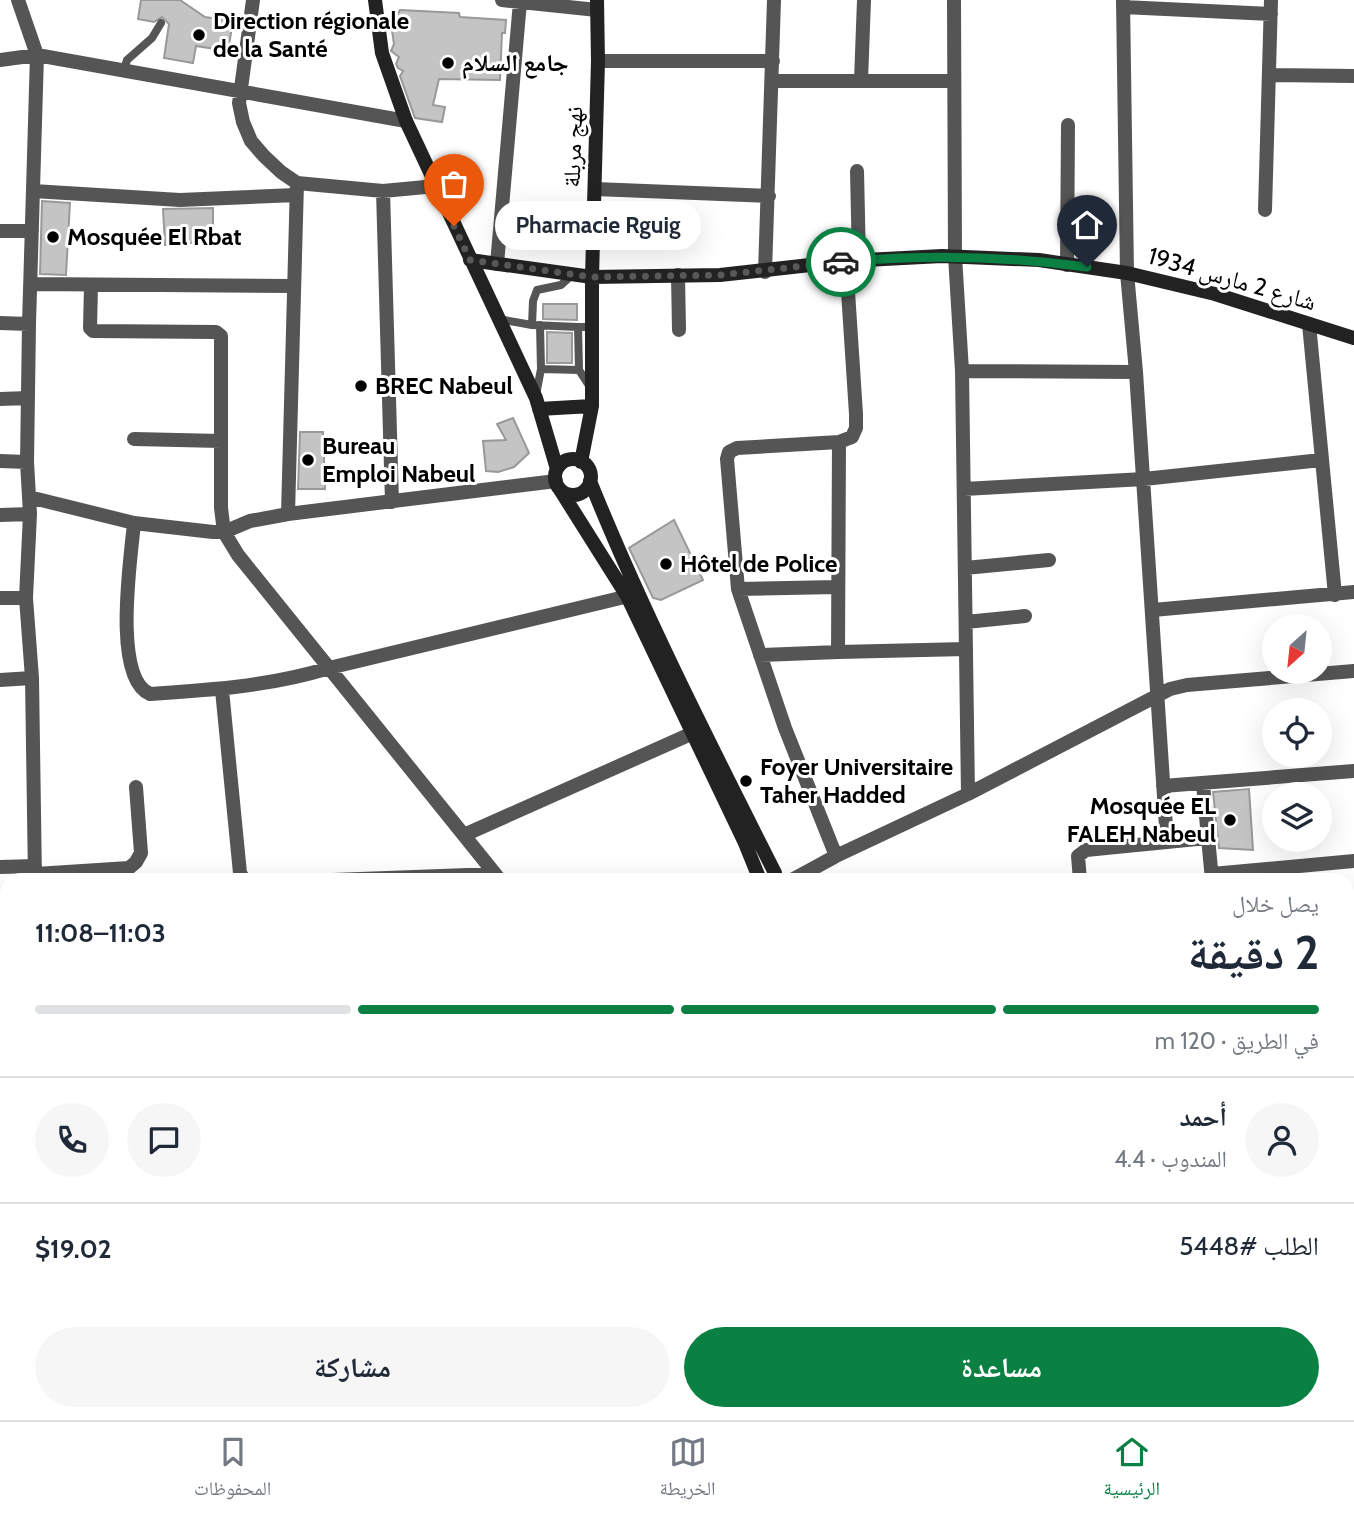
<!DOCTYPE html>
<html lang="ar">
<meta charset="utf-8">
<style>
body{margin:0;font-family:Cabin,"Noto Naskh Arabic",sans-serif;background:#f6f6f7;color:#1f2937;direction:rtl;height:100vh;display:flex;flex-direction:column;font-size:26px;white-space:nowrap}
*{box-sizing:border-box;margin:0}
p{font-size:23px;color:#747a83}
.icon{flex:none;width:38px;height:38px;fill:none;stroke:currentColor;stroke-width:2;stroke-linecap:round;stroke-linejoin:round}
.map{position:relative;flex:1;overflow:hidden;direction:ltr}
.sheet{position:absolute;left:0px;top:873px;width:1354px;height:548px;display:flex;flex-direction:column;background:#fff;border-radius:21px 21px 0 0;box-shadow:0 7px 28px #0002;direction:rtl}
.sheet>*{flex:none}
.needle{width:46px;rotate:207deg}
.tools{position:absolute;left:1262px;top:614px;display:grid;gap:14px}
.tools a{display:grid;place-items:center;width:70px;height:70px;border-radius:50%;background:#fff;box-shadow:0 7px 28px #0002;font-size:35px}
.pin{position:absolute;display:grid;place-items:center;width:60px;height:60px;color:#fff;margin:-72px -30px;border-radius:50% 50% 50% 0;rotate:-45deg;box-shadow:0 0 7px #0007}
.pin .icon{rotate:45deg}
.courier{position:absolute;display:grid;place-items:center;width:70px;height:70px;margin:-35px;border:5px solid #0b8043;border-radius:50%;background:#fff;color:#222;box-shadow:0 2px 9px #0007}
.bubble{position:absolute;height:49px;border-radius:24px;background:#fff;box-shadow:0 7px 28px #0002;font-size:23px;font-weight:800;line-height:49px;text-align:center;direction:rtl}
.head em{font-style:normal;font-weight:800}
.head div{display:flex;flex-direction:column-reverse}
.head{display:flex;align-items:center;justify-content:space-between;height:119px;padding:0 35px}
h1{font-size:46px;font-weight:800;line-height:52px}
.bar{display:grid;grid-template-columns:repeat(4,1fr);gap:10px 7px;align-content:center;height:84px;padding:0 35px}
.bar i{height:9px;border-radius:5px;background:#e0e1e3}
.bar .current{background:#0b8043}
.bar p{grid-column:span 4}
.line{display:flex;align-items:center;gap:18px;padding:0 35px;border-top:2px solid #e0e1e3}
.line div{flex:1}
.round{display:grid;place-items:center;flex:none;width:74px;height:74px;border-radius:37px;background:#f6f6f7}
.primary-button{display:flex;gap:14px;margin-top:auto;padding:14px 35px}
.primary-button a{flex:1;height:80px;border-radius:42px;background:#0b8043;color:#fff;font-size:28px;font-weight:800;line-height:80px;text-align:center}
.primary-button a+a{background:#f6f6f7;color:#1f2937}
.menu{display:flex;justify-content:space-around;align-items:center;height:98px;border-top:2px solid #e0e1e3;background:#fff;font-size:19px;color:#747a83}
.menu a{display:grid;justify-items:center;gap:4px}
.menu .current{color:#0b8043}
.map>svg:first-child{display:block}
.green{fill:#dcdcdc}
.building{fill:#c4c4c4;stroke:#999;stroke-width:2}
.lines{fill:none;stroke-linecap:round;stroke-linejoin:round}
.lane{stroke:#555;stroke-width:8}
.street{stroke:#555;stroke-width:14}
.secondary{stroke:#222;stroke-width:14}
.done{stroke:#595959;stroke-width:7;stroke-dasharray:0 12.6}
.route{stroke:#0b8043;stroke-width:9}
.poi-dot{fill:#000;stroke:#fff;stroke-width:2.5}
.labels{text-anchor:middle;stroke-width:6;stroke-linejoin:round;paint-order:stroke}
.poi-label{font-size:24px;font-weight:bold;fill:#000;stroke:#fff;text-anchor:start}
.street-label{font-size:24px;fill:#000;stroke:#fff}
</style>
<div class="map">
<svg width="1354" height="1420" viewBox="0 0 1354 1420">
<rect width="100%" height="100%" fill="#fff"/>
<path class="green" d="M0 1272 7 1334V1414H16L17 1420H0Z"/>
<path class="building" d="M141 0H180L205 17 233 21 228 51 196 46 193 63 164 58 169 24 162 17 154 22 138 19Z
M400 10 459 13 460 17 506 20 505 33H502L500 80 439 79 433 105 445 107 442 122 415 118 400 76 403 71 398 68 396 64 399 57 391 51 394 44 391 24Z
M42 201 70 203 66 275 40 274Z
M213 208V241L165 245 163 209Z
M543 304H577V320L543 319Z
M547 332 572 333V363H547Z
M513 418 529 453 514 467 498 472 486 471 483 441 506 440 497 424Z
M300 432H323L325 489H298Z
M674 520 703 580 661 600 653 598 629 548Z
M1249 789 1253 850 1219 848 1213 792Z"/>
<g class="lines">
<path class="lane" d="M124 70 127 60 152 38 161 23
M498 319 532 325 578 327
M532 325 533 301 537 290 561 285 573 274
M541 369 579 370
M590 387 579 370 578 327H592
M536 395 541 369 540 325
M0 1267H7"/>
<path class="street" d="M253 0 239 103 243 122 251 141 264 156 281 172 297 183 383 191 436 186
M502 0 597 10
M954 0 955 256 962 371 968 794
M1123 0 1127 273 1136 372 1167 842
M1123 7 1271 14
M0 60 37 55 18 0
M598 61H773
M1269 75 1354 76
M772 81H954
M861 81 864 0
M857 171 859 261
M595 189 769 196
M33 191 180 200 296 195
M383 191 392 502
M1265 210 1271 0
M0 231H32
M497 264 520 2
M1067 265 1068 125
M765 272 774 0
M678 275 679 330
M30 284 294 286
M91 286 90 328 93 331 216 332 221 336V508L224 532 238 555 500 880
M0 323 29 324
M1309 324 1335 595
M962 371 1136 372
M0 399 28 398
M134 439 221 441
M0 461 27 462
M964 489 1144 479 1321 460
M29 497 134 523 213 532H224L250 521 288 514 556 481
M288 514 297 183
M0 515 30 514
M134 523C131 557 112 678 150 694 211 690 271 686 329 668L637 594
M965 568 1049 560
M738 589 837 587
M0 598H26
M1153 610 1354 592
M966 622 1025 616
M838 652 966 649
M760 655 838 652 839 442 852 437 856 428V414L846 261
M0 680 32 678
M222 690 240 873 244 880
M1203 784 1212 880
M1163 786 1354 771
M464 835 702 729
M836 856 785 728 738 589 727 459 729 452 737 448 839 442
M0 867 35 866
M36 874 129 868 136 862 141 853 136 787
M1212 874 1354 861
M35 880 32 678 26 598 30 514 27 462 29 324 37 55 406 121
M333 880 495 874
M792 880 836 856 968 794 1170 689 1187 685 1354 671
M1080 880 1078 856 1086 850 1207 838
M1348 920 1354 919
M0 975 7 976
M1348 1029H1354
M0 1087H7
M1348 1182 1354 1181
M1348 1382H1354
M31 1414 32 1420
M478 1414 480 1420
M759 1414V1420
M865 1414 867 1420
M938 1414 955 1420
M1251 1414 1252 1420
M1147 1420V1414"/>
<path class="secondary" d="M375 0 382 53 406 121 536 398 557 469
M470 260 592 277 720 275 846 261 942 256 1039 260 1127 273 1215 294 1354 338
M539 409 592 406
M555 477a18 18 0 1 1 36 0a18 18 0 1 1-36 0Z
M581 462 592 406V277L598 61 597 0
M590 481C644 615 710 744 775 873
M559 488 627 596 745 843 760 880
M992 1414 995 1420
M1029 1414 1032 1420
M407 1420 416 1414"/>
</g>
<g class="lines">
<path class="done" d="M454 226 470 260 592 277 720 275 841 262"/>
<path class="route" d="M841 262C923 254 1005 256 1087 267"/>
</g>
<g class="poi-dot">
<circle cx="199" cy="35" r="7"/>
<circle cx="448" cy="63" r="7"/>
<circle cx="53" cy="237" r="7"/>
<circle cx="361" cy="386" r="7"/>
<circle cx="308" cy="460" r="7"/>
<circle cx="666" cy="564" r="7"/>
<circle cx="746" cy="781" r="7"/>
<circle cx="1230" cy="820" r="7"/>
</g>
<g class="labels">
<g class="poi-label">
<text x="213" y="29">Direction régionale<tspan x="213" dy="28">de la Santé</tspan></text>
<text x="462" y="71">جامع السلام</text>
<text x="67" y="245">Mosquée El Rbat</text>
<text x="375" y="394">BREC Nabeul</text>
<text x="322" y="454">Bureau<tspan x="322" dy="28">Emploi Nabeul</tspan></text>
<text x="680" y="572">Hôtel de Police</text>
<text x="760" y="775">Foyer Universitaire<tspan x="760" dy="28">Taher Hadded</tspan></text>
<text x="1216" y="814" text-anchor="end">Mosquée EL<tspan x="1216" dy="28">FALEH Nabeul</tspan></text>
</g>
<g class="street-label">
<text transform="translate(573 147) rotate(-88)" y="8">نهج مربلة</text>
<text transform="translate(1232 279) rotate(16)" y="8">شارع 2 مارس 1934</text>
</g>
</g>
</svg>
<div class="tools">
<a><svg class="needle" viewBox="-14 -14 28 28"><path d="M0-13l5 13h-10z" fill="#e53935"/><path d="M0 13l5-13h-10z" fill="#747a83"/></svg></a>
<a><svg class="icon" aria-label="locate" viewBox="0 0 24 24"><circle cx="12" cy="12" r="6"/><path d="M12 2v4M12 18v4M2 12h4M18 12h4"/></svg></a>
<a><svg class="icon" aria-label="layers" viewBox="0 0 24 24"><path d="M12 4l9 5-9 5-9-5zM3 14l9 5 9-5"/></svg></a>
</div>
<div class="pin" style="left:454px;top:226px;background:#ea580c"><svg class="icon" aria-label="bag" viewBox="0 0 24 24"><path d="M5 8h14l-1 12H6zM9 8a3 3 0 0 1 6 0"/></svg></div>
<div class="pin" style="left:1087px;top:267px;background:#1f2937"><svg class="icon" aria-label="home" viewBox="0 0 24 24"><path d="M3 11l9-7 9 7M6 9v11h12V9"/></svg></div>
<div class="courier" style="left:841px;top:262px"><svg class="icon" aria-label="car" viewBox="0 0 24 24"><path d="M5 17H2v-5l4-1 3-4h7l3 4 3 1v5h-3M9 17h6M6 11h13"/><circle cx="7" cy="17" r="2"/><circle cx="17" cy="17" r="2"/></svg></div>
<div class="bubble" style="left:495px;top:201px;width:206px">Pharmacie Rguig</div>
<section class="sheet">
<div class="head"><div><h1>2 دقيقة</h1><p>يصل خلال</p></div><em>11:03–11:08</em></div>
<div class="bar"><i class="current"></i><i class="current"></i><i class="current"></i><i></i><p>في الطريق · 120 m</p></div>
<div class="line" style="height:126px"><a class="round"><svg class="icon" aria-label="person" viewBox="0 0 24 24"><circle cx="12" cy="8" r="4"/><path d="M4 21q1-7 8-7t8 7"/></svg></a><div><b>أحمد</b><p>المندوب · 4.4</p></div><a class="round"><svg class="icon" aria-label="chat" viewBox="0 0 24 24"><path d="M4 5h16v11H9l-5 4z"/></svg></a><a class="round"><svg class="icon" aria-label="phone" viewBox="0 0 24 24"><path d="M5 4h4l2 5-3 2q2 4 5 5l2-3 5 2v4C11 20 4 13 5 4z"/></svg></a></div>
<div class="line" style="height:91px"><div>الطلب #5448</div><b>$19.02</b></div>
<div class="primary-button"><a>مساعدة</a><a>مشاركة</a></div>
</section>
</div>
<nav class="menu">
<a class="current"><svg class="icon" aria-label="home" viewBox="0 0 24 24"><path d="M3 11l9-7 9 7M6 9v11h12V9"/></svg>الرئيسية</a>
<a><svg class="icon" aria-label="map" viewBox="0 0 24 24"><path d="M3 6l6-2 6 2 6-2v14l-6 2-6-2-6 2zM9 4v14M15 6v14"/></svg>الخريطة</a>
<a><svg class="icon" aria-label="saved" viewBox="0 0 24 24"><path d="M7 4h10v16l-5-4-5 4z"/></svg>المحفوظات</a>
</nav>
